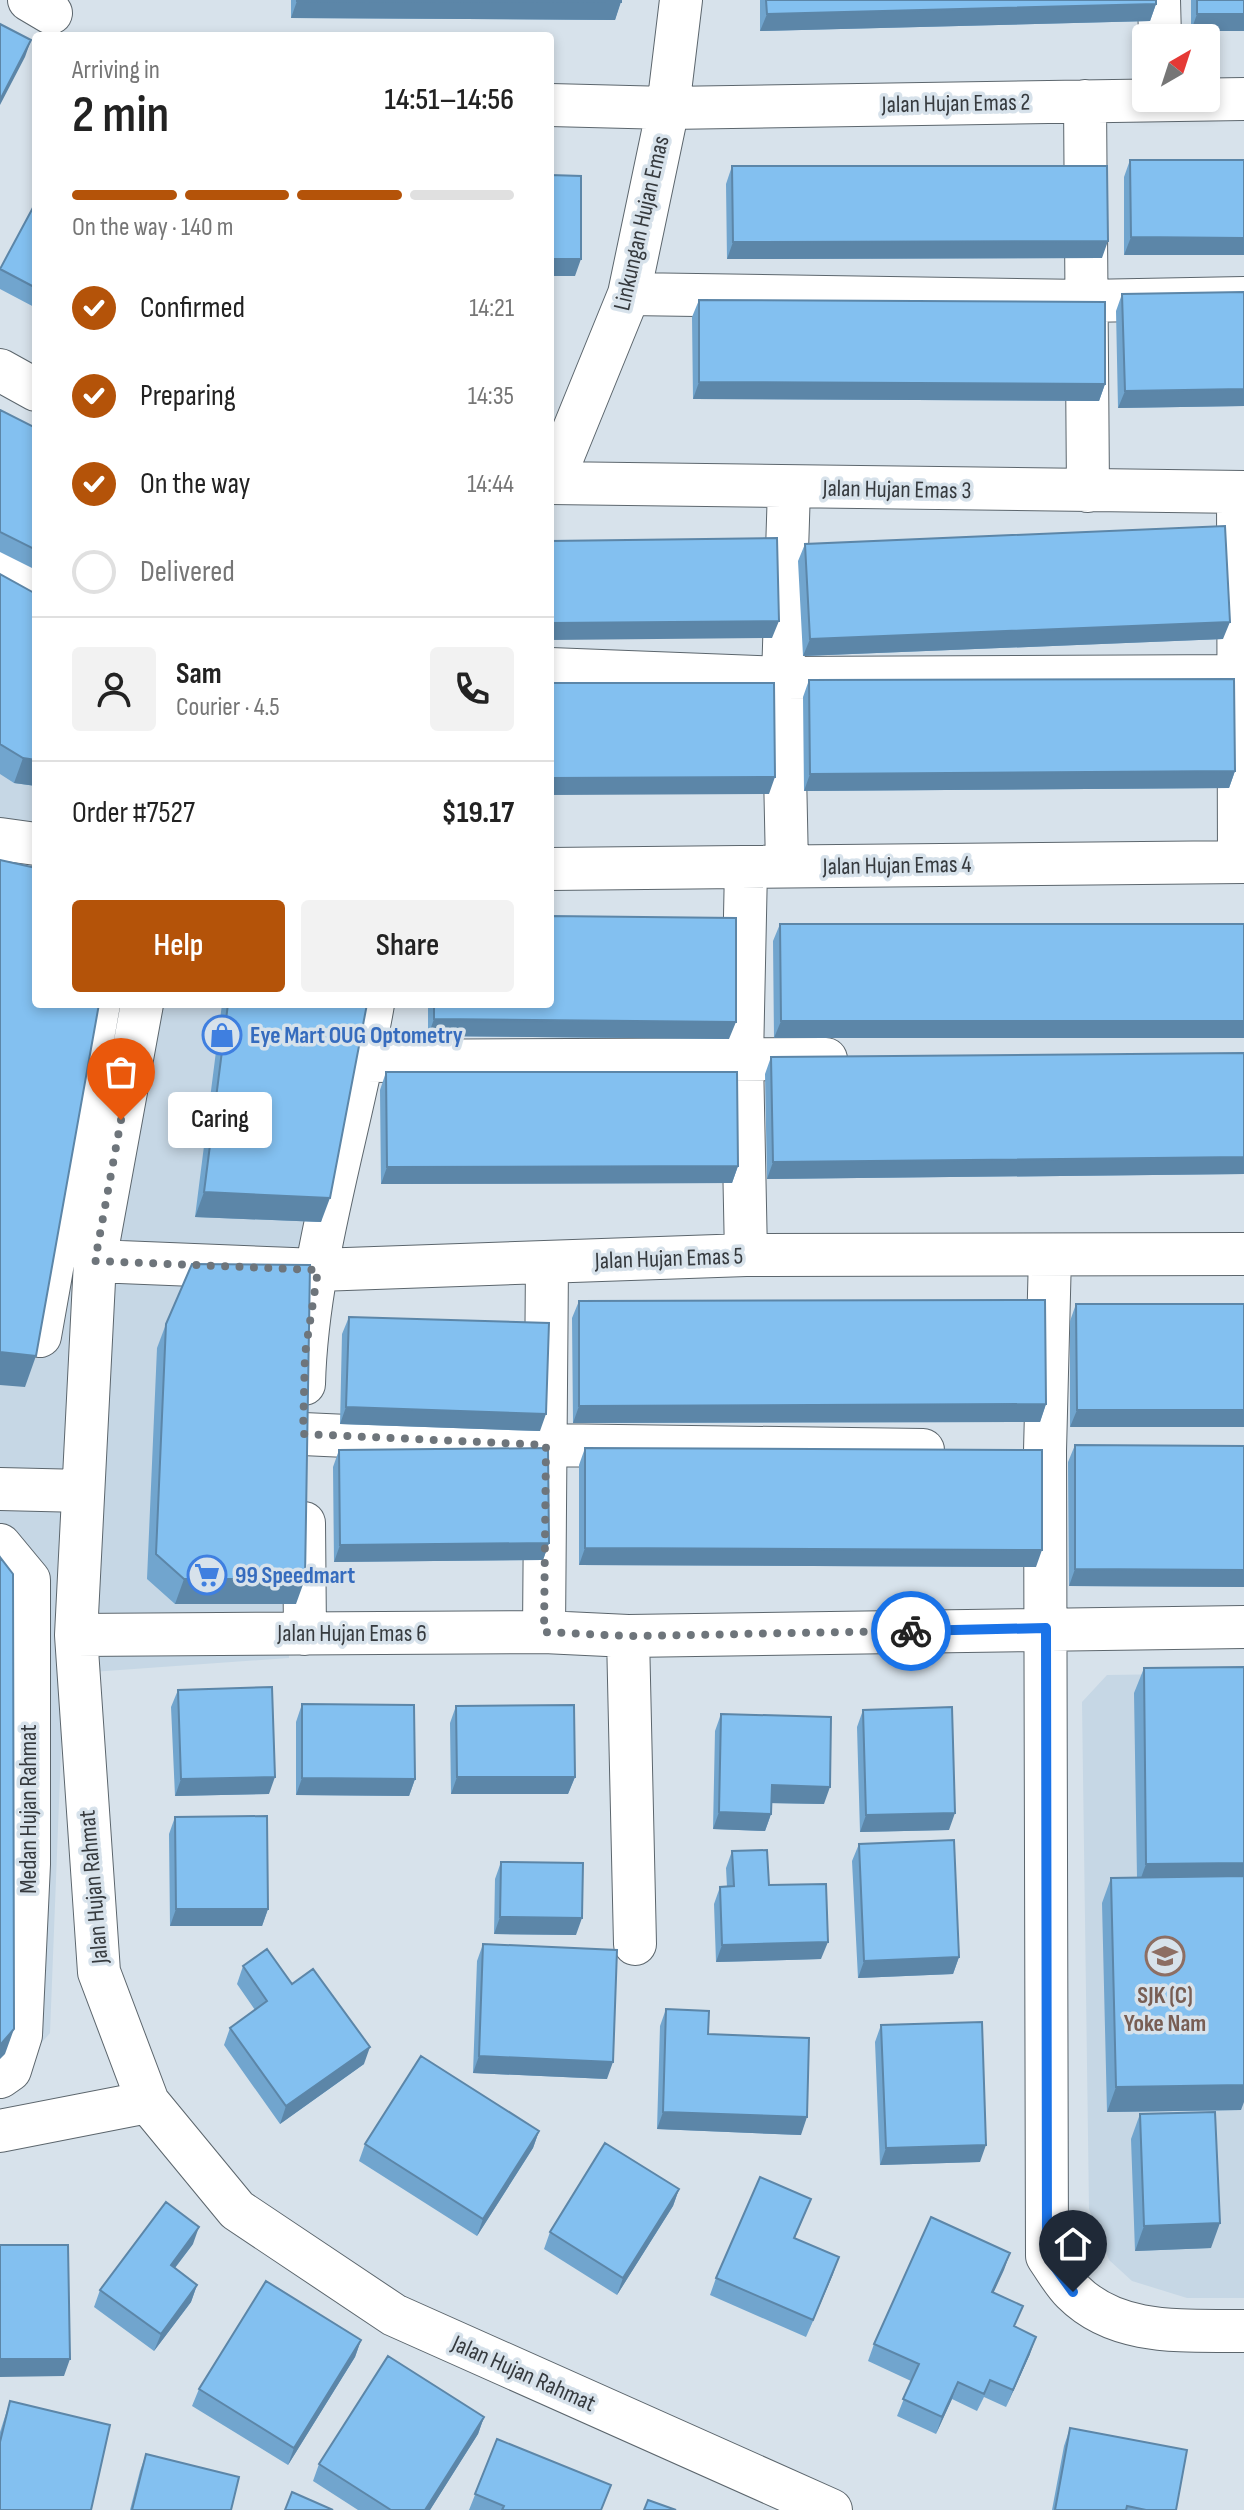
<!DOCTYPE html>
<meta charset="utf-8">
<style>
body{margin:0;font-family:"Sofia Sans Condensed",sans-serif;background:#f2f2f2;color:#222;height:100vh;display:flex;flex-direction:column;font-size:30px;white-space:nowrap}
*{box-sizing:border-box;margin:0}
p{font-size:26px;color:#767676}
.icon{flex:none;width:44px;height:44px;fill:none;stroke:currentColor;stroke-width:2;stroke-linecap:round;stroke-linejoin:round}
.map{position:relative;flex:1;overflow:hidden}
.panel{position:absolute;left:32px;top:32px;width:522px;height:976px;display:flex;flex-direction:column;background:#fff;border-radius:8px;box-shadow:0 4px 12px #0003}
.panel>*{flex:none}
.needle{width:52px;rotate:39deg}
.fabs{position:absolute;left:1132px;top:24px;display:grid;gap:16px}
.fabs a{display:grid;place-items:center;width:88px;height:88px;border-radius:8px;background:#fff;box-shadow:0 4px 12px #0003;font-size:40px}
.pin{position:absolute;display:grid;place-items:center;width:68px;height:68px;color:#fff;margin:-82px -34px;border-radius:50% 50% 50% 0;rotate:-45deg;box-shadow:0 0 8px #0007}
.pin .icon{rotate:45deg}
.courier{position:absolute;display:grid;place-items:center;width:80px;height:80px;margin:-40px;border:6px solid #1a73e8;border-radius:50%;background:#fff;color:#222;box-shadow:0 2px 10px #0007}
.bubble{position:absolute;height:56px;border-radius:8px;background:#fff;box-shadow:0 4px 12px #0003;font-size:26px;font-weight:600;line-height:56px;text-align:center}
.head em{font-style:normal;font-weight:600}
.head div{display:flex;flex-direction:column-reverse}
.head{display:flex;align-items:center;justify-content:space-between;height:136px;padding:0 40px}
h1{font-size:52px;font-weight:600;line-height:60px}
.bar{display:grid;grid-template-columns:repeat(4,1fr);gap:12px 8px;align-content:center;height:96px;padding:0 40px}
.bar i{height:10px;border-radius:6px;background:#e0e0e0}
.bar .selected{background:#b45309}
.bar p{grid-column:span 4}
.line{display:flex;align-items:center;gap:20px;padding:0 40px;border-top:2px solid #e0e0e0}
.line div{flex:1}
.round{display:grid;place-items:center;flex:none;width:84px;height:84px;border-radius:8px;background:#f2f2f2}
ol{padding:0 40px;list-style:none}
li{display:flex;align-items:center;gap:24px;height:88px}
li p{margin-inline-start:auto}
li .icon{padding:8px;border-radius:50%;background:#b45309;color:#fff;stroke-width:4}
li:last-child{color:#767676}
li i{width:44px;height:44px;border:4px solid #e0e0e0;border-radius:50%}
.primary-button{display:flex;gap:16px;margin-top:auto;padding:16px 40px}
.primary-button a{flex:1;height:92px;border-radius:8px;background:#b45309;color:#fff;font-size:32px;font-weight:600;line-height:92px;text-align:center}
.primary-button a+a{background:#f2f2f2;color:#222}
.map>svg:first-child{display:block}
.built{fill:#c6d7e5}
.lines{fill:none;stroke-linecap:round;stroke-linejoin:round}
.minor-casing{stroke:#5c666d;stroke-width:44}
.minor{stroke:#fff;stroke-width:42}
.wall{fill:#71a5ce}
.shaded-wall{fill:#5c86a8}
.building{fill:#83c0f0;stroke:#5c86a8;stroke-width:2}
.done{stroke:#6e757b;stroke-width:8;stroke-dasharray:0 14.4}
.route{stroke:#1a73e8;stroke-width:10}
.labels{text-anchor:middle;stroke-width:7;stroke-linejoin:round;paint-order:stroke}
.street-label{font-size:24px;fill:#363a3e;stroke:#d7e2eb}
.shop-label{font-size:24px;font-weight:bold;fill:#366cbe;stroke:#d7e2eb;text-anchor:start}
.education-label{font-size:24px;font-weight:bold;fill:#785e54;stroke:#d7e2eb}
</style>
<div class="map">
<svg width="1244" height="2510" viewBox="0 0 1244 2510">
<rect width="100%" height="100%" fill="#d7e2eb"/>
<path class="built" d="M0 569 36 588V1004H355L291 1353 289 1658 64 1674 50 2033 0 2091Z
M1244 1673V2298H1187L1132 2281 1109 2260 1089 2209 1082 1702 1107 1675Z"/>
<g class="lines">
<defs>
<path id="minor" d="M29 0 51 13
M1159 0 1160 38
M1085 101 1088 491
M550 105 668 108 1244 99
M629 294 1086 301 1244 298
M0 370 36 390
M550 483 1244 492
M552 483 629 294 668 108 681 0
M1238 492 1239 862
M0 567 36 585
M550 669 783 678 1244 676
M0 839 36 844
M787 866 783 678 789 488
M746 868 742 1059 746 1255
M550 869 1244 862
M142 1004 95 1261 76 1635 99 1972 148 2102 237 2210 394 2315 831 2510
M363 1061 826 1059
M1050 1255 1045 1451 1047 2256C1055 2268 1063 2282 1073 2292 1118 2337 1185 2330 1244 2331
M95 1261 318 1270 746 1255 1244 1254
M0 1330 40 1336 99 1004
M304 1384C307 1262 352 1126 373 1004
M303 1434 546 1445 923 1450
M0 1489 83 1491
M304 1523 305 1634
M0 1545 29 1580V1864L21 2035 10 2070 0 2077
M544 1632 547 1263
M76 1635 544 1632 628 1636 1244 1627
M628 1636 635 1944
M0 2131 148 2102"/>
</defs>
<use href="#minor" class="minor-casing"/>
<use href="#minor" class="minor"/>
</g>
<path class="wall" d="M291 0H621L615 20 291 18Z
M760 0H1156V4L1150 21 760 31Z
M1191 0H1244V31H1191Z
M1130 160H1244L1124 255V177Z
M732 166 1102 258 727 259 726 184Z
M36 202V308L0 289V270Z
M1244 292V406L1118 408 1116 311 1122 294Z
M699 300 1105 384 1099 401 693 399 692 317Z
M0 410 36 428V570L0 552Z
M805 544 1223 639 803 656 798 561Z
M0 574 36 594V786L14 783 0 774Z
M809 680 1235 771 1229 788 804 791 803 697Z
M780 924H1244L774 1038 773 941Z
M222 1004H367L321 1222 195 1217Z
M428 1004H550L729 1039 428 1036Z
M1244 1053V1174L767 1179 765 1074 771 1057Z
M386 1072 738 1166 732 1183 381 1184 380 1090Z
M579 1301 1046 1404 1040 1422 573 1423 572 1318Z
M1076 1304H1244L1070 1427V1321Z
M349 1317 540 1431 340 1424 342 1334Z
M166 1324 296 1604H175L147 1579 157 1348Z
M1075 1445 1244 1446V1587L1069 1586 1068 1462Z
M585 1448 1036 1567 579 1565V1465Z
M339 1450 549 1543 543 1560 334 1562 333 1467Z
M1144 1668 1241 2110 1107 2112 1102 1903 1111 1878 1137 1877 1134 1693Z
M178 1690 269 1794 175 1796 171 1707Z
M302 1704 415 1779 409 1796 296 1795V1722Z
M456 1706 575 1777 568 1794H451L450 1723Z
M863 1710 949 1830 860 1832 857 1727Z
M721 1714 824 1804 771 1803V1814L765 1831 713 1829 715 1731Z
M175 1817 268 1909 262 1926H170L169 1834Z
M859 1844 959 1957 953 1974 858 1978 852 1861Z
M732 1851 769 1885 821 1959 716 1962 714 1904 720 1887H727L726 1868Z
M501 1862 576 1935 494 1934 495 1879Z
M483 1944 607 2079 473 2073 477 1961Z
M243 1966 292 1984 364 2064 280 2124 224 2045 230 2028 255 2010 237 1984Z
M666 2009 708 2034 801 2135 657 2129 660 2026Z
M881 2025 980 2162 880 2165 875 2042Z
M1140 2114 1211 2248 1135 2251 1131 2139Z
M539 2131 533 2148 477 2236 359 2161 365 2144Z
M679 2189 673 2206 617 2295 544 2249 550 2232Z
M811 2199 795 2238 833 2274 806 2337 710 2295 716 2278Z
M193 2244 175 2268 197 2285 191 2302 154 2351 94 2307 100 2290Z
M1010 2253 993 2292 1030 2354 1006 2407 984 2397 977 2411 952 2399 936 2434 897 2416 911 2381 868 2361 874 2344Z
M361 2340 355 2357 288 2465 192 2406 199 2389Z
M10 2401 0 2510V2432Z
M484 2417 478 2434 430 2510H358L313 2481 319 2464Z
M1070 2428 1176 2510H1052L1064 2446Z
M497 2439 602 2510H469Z
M146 2454 231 2510H130L140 2471Z"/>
<path class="shaded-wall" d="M297 1 621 2 615 20 291 18Z
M1156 4 1150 21 760 31 767 14Z
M1197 14H1244V31H1191Z
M31 40 25 57 0 105V100Z
M1131 237 1244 238V255H1124Z
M1108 241 1102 258 727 259 733 242Z
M550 259H581L575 276H550Z
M699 382 1105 384 1099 401 693 399Z
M1244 389V406L1118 408 1125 391Z
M779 621 772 638 550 640V623Z
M1230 622 1223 639 803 656 810 639Z
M23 758 36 760V786L14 783Z
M1235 771 1229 788 804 791 810 774Z
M775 777 769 794 550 795V778Z
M434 1019 736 1022 729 1039 428 1036Z
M781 1021H1244V1038H774Z
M1244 1157V1174L767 1179 773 1162Z
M738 1166 732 1183 381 1184 387 1167Z
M204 1192 330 1198 321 1222 195 1217Z
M0 1352 36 1356 25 1387 0 1385Z
M1046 1404 1040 1422 573 1423 579 1406Z
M346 1407 546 1414 540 1431 340 1424Z
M1077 1410H1244V1427H1070Z
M549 1543 543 1560 334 1562 340 1545Z
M585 1548 1042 1550 1036 1567 579 1565Z
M1075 1569 1244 1570V1587L1069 1586Z
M184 1579H305L296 1604H175Z
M275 1777 269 1794 175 1796 181 1779Z
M457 1777H575L568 1794H451Z
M302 1778 415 1779 409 1796 296 1795Z
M772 1785 830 1787 824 1804 766 1803Z
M719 1812 771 1814 765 1831 713 1829Z
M955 1813 949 1830 860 1832 866 1815Z
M1244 1863V1888L1137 1889 1146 1864Z
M176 1909H268L262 1926H170Z
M500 1917 582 1918 576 1935 494 1934Z
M828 1942 821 1959 716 1962 722 1945Z
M959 1957 953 1974 858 1978 864 1961Z
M14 2029 5 2054 0 2059V2045Z
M370 2047 364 2064 280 2124 286 2106Z
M479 2056 613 2062 607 2079 473 2073Z
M1244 2085V2102L1241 2110 1107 2112 1116 2087Z
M663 2112 807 2117 801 2135 657 2129Z
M539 2131 533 2148 477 2236 483 2219Z
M986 2145 980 2162 880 2165 886 2148Z
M679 2189 673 2206 617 2295 623 2278Z
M1220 2223 1211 2248 1135 2251 1144 2226Z
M199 2227 193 2244 164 2282 171 2265Z
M1010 2253 1004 2270 986 2309 992 2292Z
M839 2257 833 2274 806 2337 813 2320Z
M197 2285 191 2302 154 2351 161 2334Z
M1036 2337 1030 2354 1006 2407 1013 2390Z
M361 2340 355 2357 288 2465 294 2448Z
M0 2359H70L64 2376 0 2377Z
M958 2382 952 2399 936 2434 942 2417Z
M484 2417 478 2434 430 2510H425Z"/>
<path class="building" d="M297 0H621V2L297 1Z
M766 0H1156V4L767 14Z
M1197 0H1244V14H1197Z
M0 24 31 40 0 100Z
M1130 160H1244V238L1131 237Z
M732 166H1107L1108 241 733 242Z
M550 175 581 176V259H550Z
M36 202V288L0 269Z
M1244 292V389L1125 391 1122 294Z
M699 300 1105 302V384L699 382Z
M0 410 36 428V550L0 532Z
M1225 526 1230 622 810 639 805 544Z
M777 538 779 621 550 623V541Z
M0 574 36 594V760L23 758 0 744Z
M1234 679 1235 771 810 774 809 680Z
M550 683H774L775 777 550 778Z
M0 860 36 868V1004H99L36 1356 0 1352Z
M550 916 736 918V1022L434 1019V1004H550Z
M780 924H1244V1021H781Z
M228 1004H367L330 1198 204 1192Z
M1244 1053V1157L773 1162 771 1057Z
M386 1072H737L738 1166 387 1167Z
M192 1264 310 1265 305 1579H184L156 1554 166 1324Z
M1045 1300 1046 1404 579 1406V1301Z
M1076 1304H1244V1410H1077Z
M349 1317 549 1323 546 1414 346 1407Z
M1075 1445 1244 1446V1570L1075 1569Z
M548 1448 549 1543 340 1545 339 1450Z
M585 1448 1042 1450V1550L585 1548Z
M0 1557 13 1574 14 2029 0 2045Z
M1244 1667V1863L1146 1864 1144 1668Z
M272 1687 275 1777 181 1779 178 1690Z
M302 1704 414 1705 415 1779 302 1778Z
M574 1705 575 1777H457L456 1706Z
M952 1707 955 1813 866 1815 863 1710Z
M721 1714 831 1717 830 1787 772 1785 771 1814 719 1812Z
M267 1816 268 1909H176L175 1817Z
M954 1840 959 1957 864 1961 859 1844Z
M767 1850 769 1885 826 1884 828 1942 722 1945 720 1887 734 1886 732 1851Z
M501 1862 583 1863 582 1918 500 1917Z
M1244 1876V2085L1116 2087 1111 1878Z
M483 1944 617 1950 613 2062 479 2056Z
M267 1949 292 1984 313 1969 370 2047 286 2106 230 2028 267 2001 243 1966Z
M666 2009 709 2011 708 2034 809 2038 807 2117 663 2112Z
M982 2022 986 2145 886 2148 881 2025Z
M421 2056 539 2131 483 2219 365 2144Z
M1215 2112 1220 2223 1144 2226 1140 2114Z
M605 2143 679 2189 623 2278 550 2232Z
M760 2177 811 2199 794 2238 839 2257 813 2320 716 2278Z
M166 2202 199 2227 171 2265 197 2285 161 2334 100 2290Z
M931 2217 1010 2253 992 2292 1023 2306 1014 2326 1036 2337 1013 2390 990 2380 984 2394 958 2382 942 2417 903 2399 919 2364 874 2344Z
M0 2245H68L70 2359H0Z
M266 2281 361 2340 294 2448 199 2389Z
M388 2356 484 2417 425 2510H391L319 2464Z
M10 2401 110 2425 91 2510H0V2442Z
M1070 2428 1187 2450 1176 2510H1146L1127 2506 1126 2510H1055Z
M497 2439 611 2485 601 2510H502L504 2506 475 2494Z
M146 2454 239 2477 231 2510H132Z
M292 2492 333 2510H285Z
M648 2500 676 2510H644Z"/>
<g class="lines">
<path class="done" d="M121 1120 95 1261 318 1270 305 1354 303 1434 546 1445 544 1632 628 1636 911 1631"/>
<path class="route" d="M911 1631 1046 1628 1047 2256 1073 2292"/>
</g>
<defs>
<symbol id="shop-ring" viewBox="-11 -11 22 22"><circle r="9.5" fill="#d7e2eb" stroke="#3f7fe0" stroke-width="1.5"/><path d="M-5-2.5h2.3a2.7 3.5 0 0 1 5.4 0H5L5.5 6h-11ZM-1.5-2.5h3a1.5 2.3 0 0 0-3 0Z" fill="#3f7fe0"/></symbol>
<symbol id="supermarket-ring" viewBox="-11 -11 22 22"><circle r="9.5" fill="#d7e2eb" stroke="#3f7fe0" stroke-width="1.5"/><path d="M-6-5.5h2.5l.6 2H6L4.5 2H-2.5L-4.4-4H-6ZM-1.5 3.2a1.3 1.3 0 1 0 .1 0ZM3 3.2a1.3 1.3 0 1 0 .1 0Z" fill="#3f7fe0"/></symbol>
<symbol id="school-ring" viewBox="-11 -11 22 22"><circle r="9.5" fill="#d7e2eb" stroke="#8d6e63" stroke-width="1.5"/><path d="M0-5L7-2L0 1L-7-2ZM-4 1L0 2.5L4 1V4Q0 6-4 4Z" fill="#8d6e63"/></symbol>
</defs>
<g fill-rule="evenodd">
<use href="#shop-ring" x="200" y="1013" width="44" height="44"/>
<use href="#supermarket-ring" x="185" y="1553" width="44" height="44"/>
<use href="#school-ring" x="1143" y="1934" width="44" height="44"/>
</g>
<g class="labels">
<g class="street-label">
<text transform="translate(956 103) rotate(-1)" y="8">Jalan Hujan Emas 2</text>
<text transform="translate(641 223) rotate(-77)" y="8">Linkungan Hujan Emas</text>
<text transform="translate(897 489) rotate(1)" y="8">Jalan Hujan Emas 3</text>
<text transform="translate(897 865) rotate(-1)" y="8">Jalan Hujan Emas 4</text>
<text transform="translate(669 1258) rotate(-2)" y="8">Jalan Hujan Emas 5</text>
<text x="352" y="1641">Jalan Hujan Emas 6</text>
<text transform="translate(28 1809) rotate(-90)" y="8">Medan Hujan Rahmat</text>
<text transform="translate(93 1887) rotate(-95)" y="8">Jalan Hujan Rahmat</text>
<text transform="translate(524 2373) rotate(24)" y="8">Jalan Hujan Rahmat</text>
</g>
<g class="shop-label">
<text x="250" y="1043">Eye Mart OUG Optometry</text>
<text x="235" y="1583">99 Speedmart</text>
</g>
<g class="education-label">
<text x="1165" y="2003">SJK (C)<tspan x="1165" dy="28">Yoke Nam</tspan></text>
</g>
</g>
</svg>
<div class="fabs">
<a><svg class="needle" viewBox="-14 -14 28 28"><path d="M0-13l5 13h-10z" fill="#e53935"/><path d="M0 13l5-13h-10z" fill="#767676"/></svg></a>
</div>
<div class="pin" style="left:121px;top:1120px;background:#ea580c"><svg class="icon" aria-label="bag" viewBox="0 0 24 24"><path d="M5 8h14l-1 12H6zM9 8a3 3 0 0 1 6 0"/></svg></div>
<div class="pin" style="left:1073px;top:2292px;background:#1f2937"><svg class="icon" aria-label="home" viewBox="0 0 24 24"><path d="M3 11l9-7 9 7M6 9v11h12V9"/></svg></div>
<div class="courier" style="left:911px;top:1631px"><svg class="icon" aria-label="bike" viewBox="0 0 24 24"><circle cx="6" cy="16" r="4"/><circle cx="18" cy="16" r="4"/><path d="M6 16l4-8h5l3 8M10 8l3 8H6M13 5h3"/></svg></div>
<div class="bubble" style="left:168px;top:1092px;width:104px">Caring</div>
<section class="panel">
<div class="head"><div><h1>2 min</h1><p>Arriving in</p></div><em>14:51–14:56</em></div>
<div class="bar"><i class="selected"></i><i class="selected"></i><i class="selected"></i><i></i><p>On the way · 140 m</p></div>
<ol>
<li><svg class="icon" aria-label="check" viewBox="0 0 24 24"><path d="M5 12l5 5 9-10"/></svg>Confirmed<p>14:21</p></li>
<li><svg class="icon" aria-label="check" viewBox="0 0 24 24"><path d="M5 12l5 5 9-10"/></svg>Preparing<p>14:35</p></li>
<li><svg class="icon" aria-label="check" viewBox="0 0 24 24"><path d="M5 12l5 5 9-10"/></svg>On the way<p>14:44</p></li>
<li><i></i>Delivered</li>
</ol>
<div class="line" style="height:144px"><a class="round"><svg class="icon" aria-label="person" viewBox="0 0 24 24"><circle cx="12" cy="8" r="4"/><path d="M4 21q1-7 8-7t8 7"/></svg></a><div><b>Sam</b><p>Courier · 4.5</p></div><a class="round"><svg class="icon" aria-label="phone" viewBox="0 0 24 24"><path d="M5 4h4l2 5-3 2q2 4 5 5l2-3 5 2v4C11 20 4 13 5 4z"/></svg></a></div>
<div class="line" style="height:104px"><div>Order #7527</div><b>$19.17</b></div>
<div class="primary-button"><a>Help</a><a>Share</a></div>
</section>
</div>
